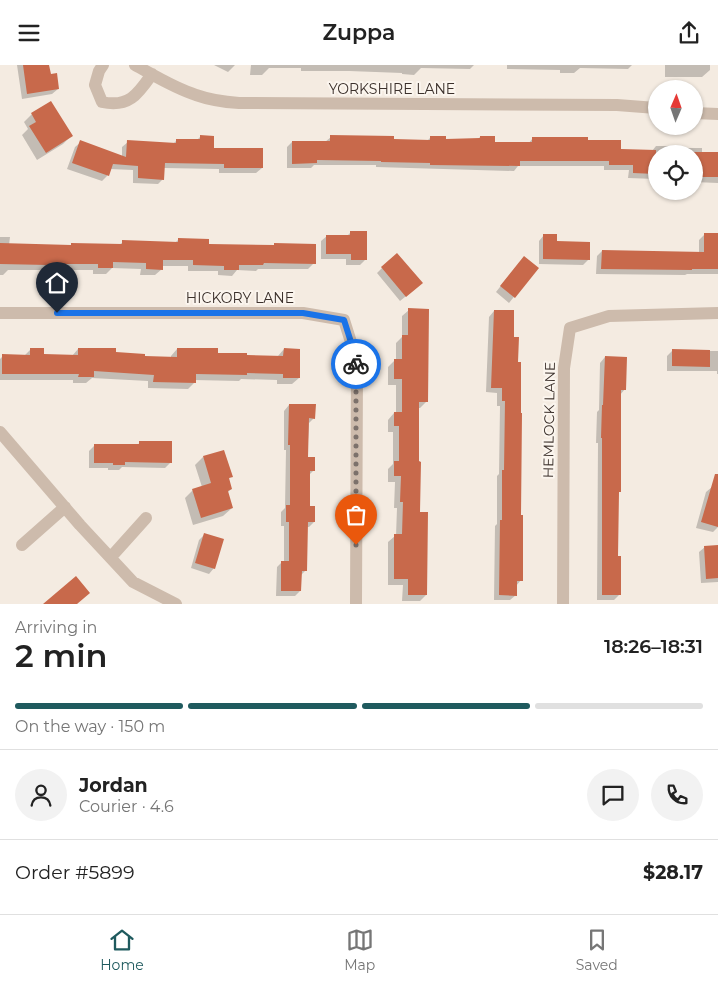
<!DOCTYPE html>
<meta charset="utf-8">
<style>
body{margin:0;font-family:Montserrat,sans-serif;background:#f2f2f2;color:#222;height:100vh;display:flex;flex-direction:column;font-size:19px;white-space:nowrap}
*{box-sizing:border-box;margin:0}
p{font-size:16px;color:#767676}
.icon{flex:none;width:28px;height:28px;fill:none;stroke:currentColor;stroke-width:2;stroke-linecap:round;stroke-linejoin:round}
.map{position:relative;height:539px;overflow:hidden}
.drawer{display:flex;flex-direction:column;background:#fff;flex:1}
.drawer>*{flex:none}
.needle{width:32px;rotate:2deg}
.fabs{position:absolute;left:648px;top:15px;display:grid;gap:10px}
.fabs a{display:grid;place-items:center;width:55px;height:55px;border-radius:50%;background:#fff;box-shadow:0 1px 4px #0004;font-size:25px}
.pin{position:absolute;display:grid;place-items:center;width:42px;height:42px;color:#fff;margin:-51px -21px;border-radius:50% 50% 50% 0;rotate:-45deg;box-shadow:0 0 5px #0007}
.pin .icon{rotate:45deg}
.courier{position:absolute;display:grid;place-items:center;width:50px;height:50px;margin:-25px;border:4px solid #1a73e8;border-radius:50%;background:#fff;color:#222;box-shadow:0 1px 6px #0007}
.summary em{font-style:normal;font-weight:600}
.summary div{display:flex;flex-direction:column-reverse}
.summary{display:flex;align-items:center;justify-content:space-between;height:85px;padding:0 15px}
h1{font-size:32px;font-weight:600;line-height:38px}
.bar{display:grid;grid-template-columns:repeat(4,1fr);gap:8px 5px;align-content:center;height:60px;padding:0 15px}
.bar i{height:6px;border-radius:4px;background:#e0e0e0}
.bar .active{background:#1f5a5e}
.bar p{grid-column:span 4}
.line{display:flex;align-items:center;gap:12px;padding:0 15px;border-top:1px solid #e0e0e0}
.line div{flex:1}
.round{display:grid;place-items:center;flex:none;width:52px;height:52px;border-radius:26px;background:#f2f2f2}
header{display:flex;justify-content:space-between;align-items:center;height:65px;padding:0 15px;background:#fff;font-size:22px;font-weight:600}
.menu{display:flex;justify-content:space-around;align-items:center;height:70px;border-top:1px solid #e0e0e0;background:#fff;font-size:14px;color:#767676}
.menu a{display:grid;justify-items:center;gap:2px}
.menu .active{color:#1f5a5e}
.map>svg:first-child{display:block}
.shadow{fill:#0003}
.building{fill:#c8694b}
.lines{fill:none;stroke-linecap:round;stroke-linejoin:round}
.minor{stroke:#cdbbac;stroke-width:12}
.done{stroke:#7c716b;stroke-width:5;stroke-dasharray:0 9}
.route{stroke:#1a73e8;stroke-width:6}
.labels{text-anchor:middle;stroke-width:4;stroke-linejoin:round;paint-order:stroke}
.street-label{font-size:14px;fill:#3b302b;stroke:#fbf5ee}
</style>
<header><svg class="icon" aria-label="menu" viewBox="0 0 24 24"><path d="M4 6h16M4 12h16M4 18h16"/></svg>Zuppa<svg class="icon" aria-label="share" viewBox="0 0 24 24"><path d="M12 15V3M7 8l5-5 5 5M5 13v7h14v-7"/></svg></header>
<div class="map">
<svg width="718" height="539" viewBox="0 0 718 539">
<rect width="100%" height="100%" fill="#f4ebe1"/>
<path class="shadow" d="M17 0H48L50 10 58 24 52 29 22 34Z
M214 0H235L228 7Z
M251 0H474L470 4 421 3 414 10 402 9V8L349 6H301V3H269L262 10H250Z
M507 0H632L628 4 580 3 574 8H560V5L507 4Z
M665 0H710V5L702 12H665Z
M32 49 71 71 63 79 37 95 22 70 28 64 24 57Z
M200 72 213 84 262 103 256 108H219V104L164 103 163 114 158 119 133 118V105L110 104 107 111 102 116 67 104 75 82 81 77 122 92V82L128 77 173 79 177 75 196 76Z
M331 72 393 76H427L431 72 444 75H477L480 72 494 78 528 79 533 73 586 77 620 85 652 86 656 81H671V83H702V88H718V118L694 117V89H656V114L628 113 629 105H604V101H518L514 106 376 102V100H314L311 103H287V82L292 77H325Z
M351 167 365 195 360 200H346V194H321V176L327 171H347Z
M705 169H718V209H687L685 210 596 209 597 191 602 186 699 188V175Z
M544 170 556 178 589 194 583 200 539 199V176Z
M0 172H10L9 180 70 181 119 180 123 177 174 179 178 175 208 180 273 181 275 179 314 198 308 204H258L256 206 237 205 232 211 218 210V206H188V201H162V204L155 210H140L141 204 112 203 106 209H93V205H59L53 210H42V205H8L3 210H0Z
M519 198 537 203 509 238 496 227Z
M382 203 416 223 400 236 377 208Z
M409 245 427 336 420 343H418L419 448 426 530 420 536H402L403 520H388V477L395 471H396L397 443H394L395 417H388V404L393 399V367H388V355L394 348H396V320H388V302L395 295H396V278L402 272V251Z
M494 246 520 451 521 515 516 521V530L510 535H494L495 461 497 459V411L499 409 500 341H497V328L486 327 489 252Z
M31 284 42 290 72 291 78 284 143 293H171V291L177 284 246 291H278L284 284 299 313 292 319H277V315L241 314 239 316 194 315V318L188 324 148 323V316L92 313 86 318H73V315H0V294L3 291H24Z
M672 286H718V309H717V306H667V291Z
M605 292 625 324 620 330 616 492 619 530 614 535H597L598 378H596L597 347 599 345 600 298Z
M289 340 314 353 309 358 307 393 314 405 309 410V442L314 457 309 462H307L306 505 300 511V526L295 531H276L277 502 282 497H284V461H281V447L285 443 286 385H284V346Z
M140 377 171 397 165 403 122 402 119 405H108V403H89V386L94 381H137Z
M203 392 231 411 228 415 231 424 227 428 232 443 223 451 193 460 185 433 193 425 202 422 195 400Z
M712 422 718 423V462L713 467 696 463 706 427Z
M204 470 214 503 209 509 191 503 199 475Z
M718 481V517L701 518 699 487 705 482Z"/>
<path class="building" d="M23 0H49L51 9 57 8 59 24 27 29Z
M51 36 73 71 46 88 29 61 36 57 31 48Z
M200 70 214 71V83H263V103H224V99L165 98 164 115 138 113V101L113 99 109 111 72 98 80 75 126 92 127 75 176 78V74H200Z
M330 70 394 71V74L430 75V71H446V74L480 73V71H495V77H532V72H588V75H621V84L656 85V109L633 108V100H609V96H520V101L430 100V98L381 97V96L317 95V98L292 99V76H330Z
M694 87H718V112H694Z
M350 166H367V195H351V189H326V170H350Z
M704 168H718V204H692V205L601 204 602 185 704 187Z
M543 169H557V176L590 177V195L543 194Z
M178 173 209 174V179L274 180V178L316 179V199L264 198 263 200H239V205H224V201L193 200V195H163V205L146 204V198L113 197V203H98V199H61V204H48V200L0 199V178L71 180V178L122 179V175L178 177Z
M397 188 423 218 406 232 381 202Z
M524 191 539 203 515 233 500 221Z
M408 243 429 244 428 337H419V396L421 397 420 447H428L427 530H408V514H394V469H402L403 437H400L401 411H394V396H399V361H394V347H402V314H394V294H402V270H408Z
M494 245H514V272H519L518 297H521V348H522L521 450H523V516H517V531L499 530 500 455H502V405H504L505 336H502V323H491Z
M30 283H44V289L78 290V283H116V287L145 289V291L177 292V283H218V288H247V290L283 291 284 283 300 284V313H283V309L247 308V310L196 309V318L153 317 154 310 94 306V312H78L79 309H2V289L30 290Z
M672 284 710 285V302L672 301Z
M605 291 627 292 626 325H621V427H619L618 491H621V530H602V373H601L602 340H603Z
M289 339H316L315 354 309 353 308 392H315V406H310V441H315V457H308L307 506H302L301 526H281V496H289V457H286V440H290V380H288Z
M139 376H172V398L125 397V400H113V398H94V379H139Z
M224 385 233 412 229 413 232 424 228 426 233 443 201 453 192 424 211 418 203 391Z
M715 409H718V462L701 457Z
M204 468 224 474 215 504 195 498Z
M718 480V513L706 514 704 481Z
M76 511 90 528 77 539H43Z"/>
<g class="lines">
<path class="minor" d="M103 0 99 6 95 20 102 37C129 43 138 29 152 9
M135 0C155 11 174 23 196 30 210 35 224 37 239 38L617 40 656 43
M694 48 718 49
M0 248H303L344 255 356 293 357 305 356 539
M0 367 80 460 133 517 176 539
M22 480 65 442
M111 492 146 453
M563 539 564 303 570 263 609 251 718 248"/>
</g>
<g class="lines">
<path class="done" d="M356 480V299"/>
<path class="route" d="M57 248H303L344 255 356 293V299"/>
</g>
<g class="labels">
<g class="street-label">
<text x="392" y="29">YORKSHIRE LANE</text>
<text x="240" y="238">HICKORY LANE</text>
<text transform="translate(549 355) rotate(-89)" y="5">HEMLOCK LANE</text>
</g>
</g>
</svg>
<div class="fabs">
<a><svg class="needle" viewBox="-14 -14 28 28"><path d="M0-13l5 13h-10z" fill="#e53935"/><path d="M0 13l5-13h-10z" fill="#767676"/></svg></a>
<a><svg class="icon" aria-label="locate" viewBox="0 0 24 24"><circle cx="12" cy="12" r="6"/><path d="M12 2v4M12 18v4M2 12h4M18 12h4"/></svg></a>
</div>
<div class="pin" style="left:356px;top:480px;background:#ea580c"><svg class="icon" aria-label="bag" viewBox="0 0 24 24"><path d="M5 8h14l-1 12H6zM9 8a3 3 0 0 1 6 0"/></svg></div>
<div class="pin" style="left:57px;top:248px;background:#1f2937"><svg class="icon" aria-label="home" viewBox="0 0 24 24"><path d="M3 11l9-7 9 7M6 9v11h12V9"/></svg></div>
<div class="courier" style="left:356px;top:299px"><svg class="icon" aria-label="bike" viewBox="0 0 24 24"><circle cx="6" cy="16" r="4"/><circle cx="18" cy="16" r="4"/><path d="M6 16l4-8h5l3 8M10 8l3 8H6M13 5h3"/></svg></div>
</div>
<section class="drawer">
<div class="summary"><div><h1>2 min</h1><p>Arriving in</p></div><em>18:26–18:31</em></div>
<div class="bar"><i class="active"></i><i class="active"></i><i class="active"></i><i></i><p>On the way · 150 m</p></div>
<div class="line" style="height:90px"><a class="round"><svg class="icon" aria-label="person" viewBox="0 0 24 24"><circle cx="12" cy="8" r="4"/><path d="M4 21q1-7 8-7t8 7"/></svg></a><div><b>Jordan</b><p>Courier · 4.6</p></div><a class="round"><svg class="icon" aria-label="chat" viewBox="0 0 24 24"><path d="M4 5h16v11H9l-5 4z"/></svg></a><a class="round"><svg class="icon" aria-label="phone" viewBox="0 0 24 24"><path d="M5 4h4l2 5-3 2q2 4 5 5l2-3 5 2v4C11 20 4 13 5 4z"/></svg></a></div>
<div class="line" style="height:65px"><div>Order #5899</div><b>$28.17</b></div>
</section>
<nav class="menu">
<a class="active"><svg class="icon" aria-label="home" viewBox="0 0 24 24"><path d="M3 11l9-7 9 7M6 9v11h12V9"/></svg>Home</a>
<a><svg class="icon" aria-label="map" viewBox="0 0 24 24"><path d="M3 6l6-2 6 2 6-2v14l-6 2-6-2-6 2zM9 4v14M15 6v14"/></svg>Map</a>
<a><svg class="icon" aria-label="saved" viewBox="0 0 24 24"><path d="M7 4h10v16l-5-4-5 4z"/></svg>Saved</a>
</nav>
